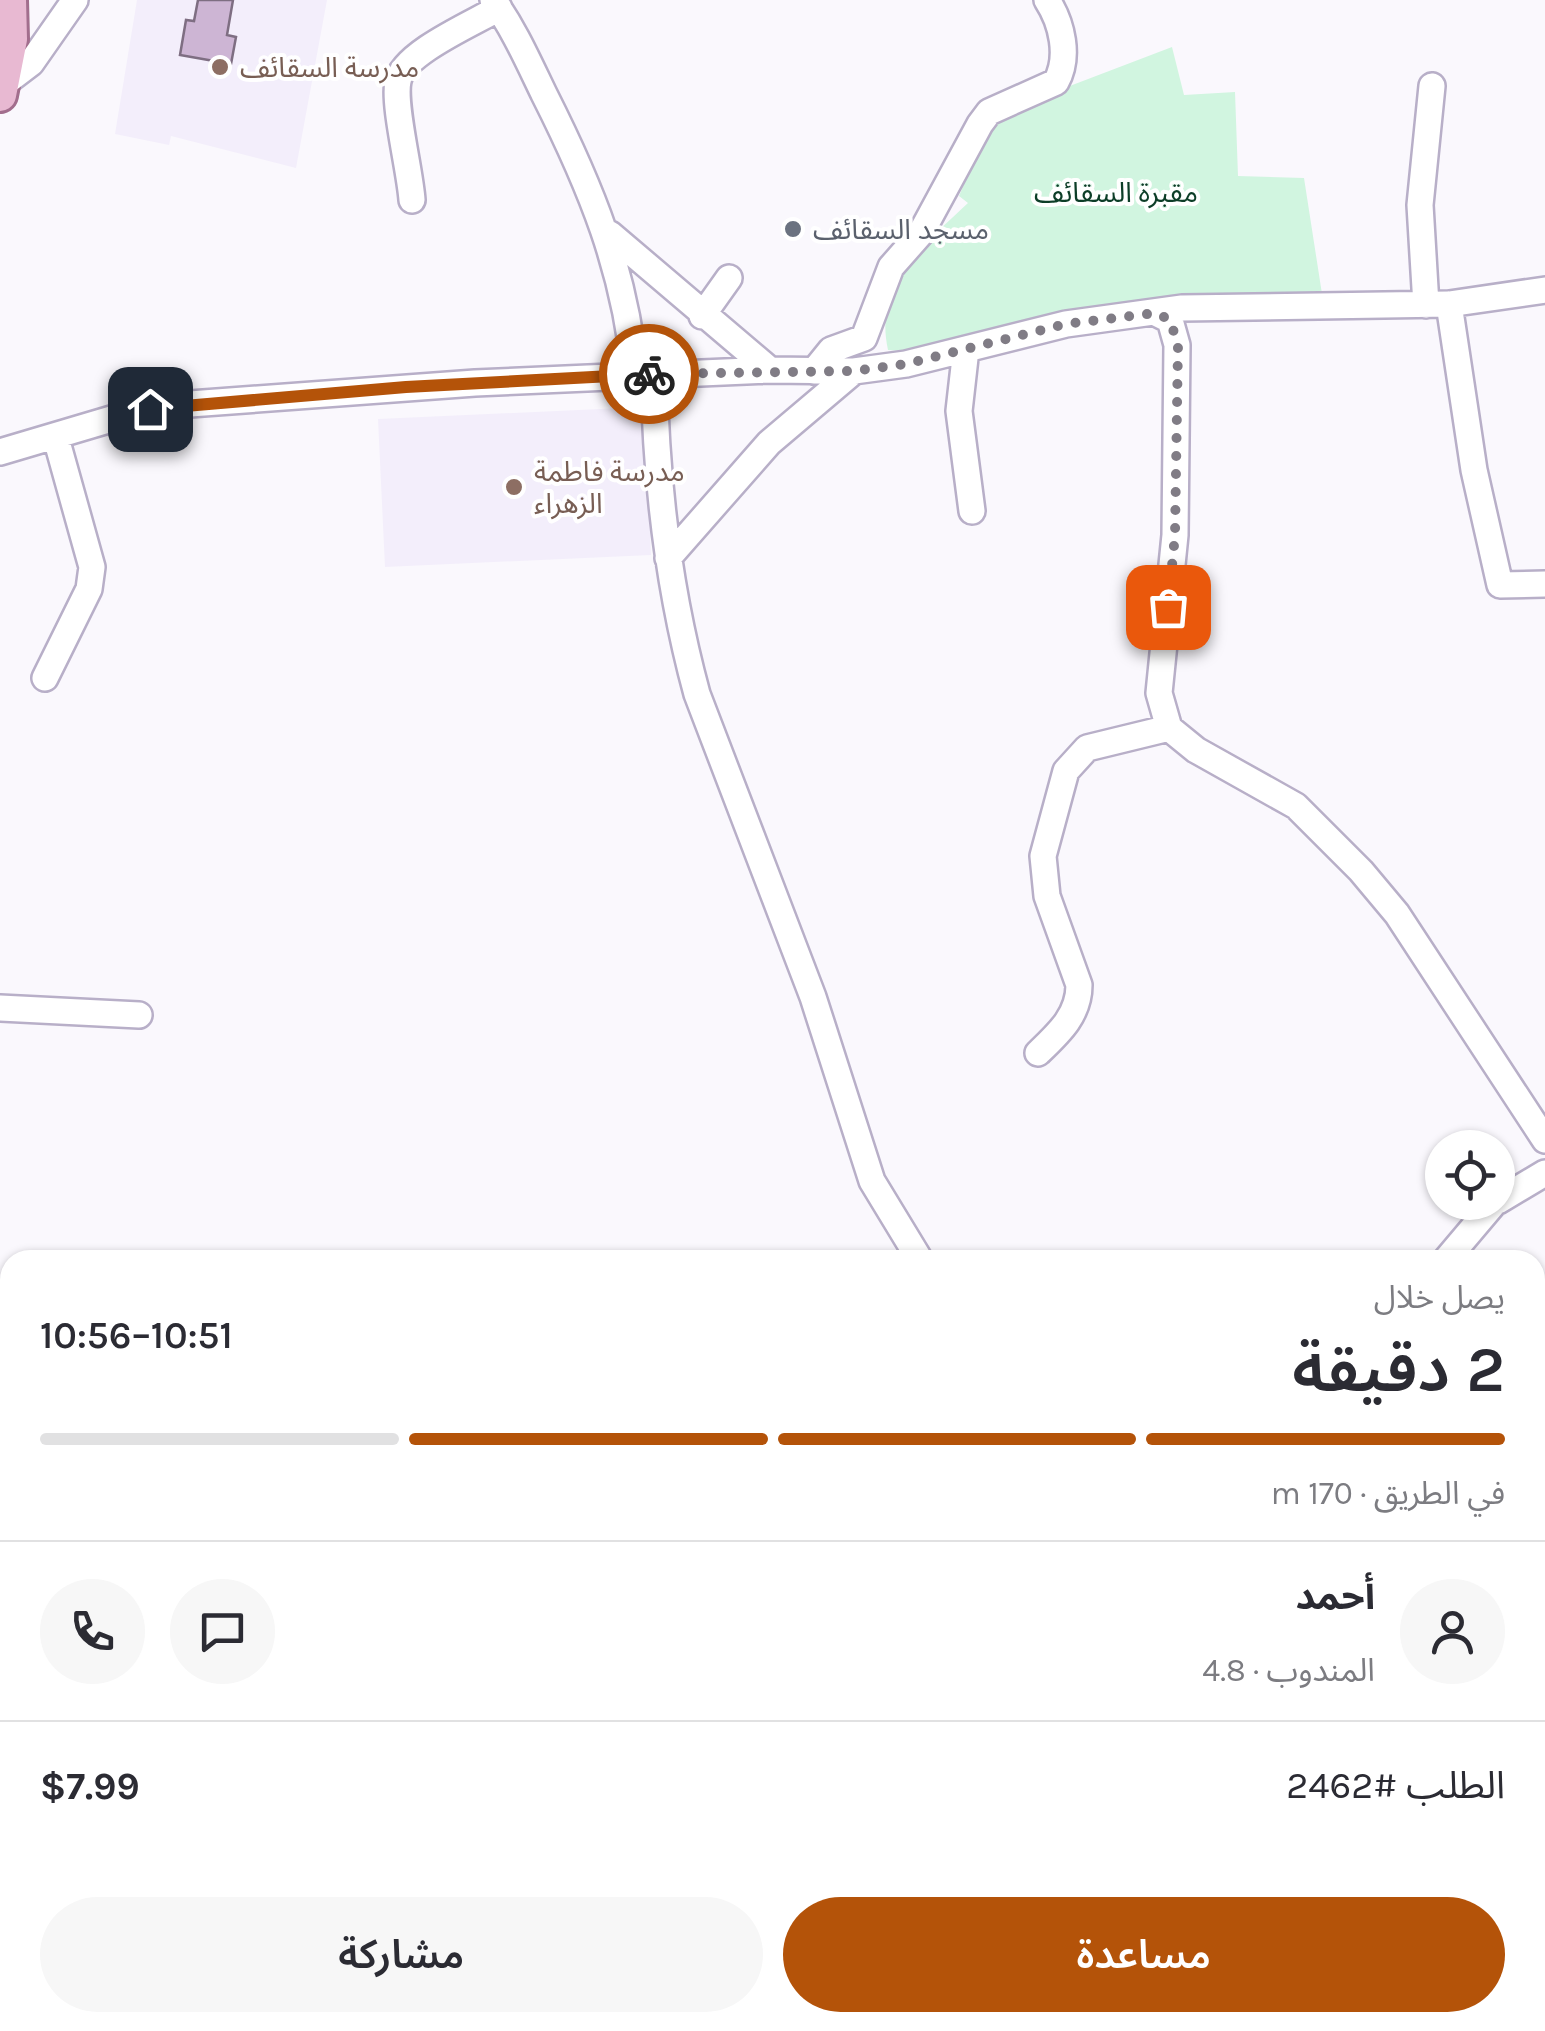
<!DOCTYPE html>
<html lang="ar">
<meta charset="utf-8">
<style>
body{margin:0;font-family:Karla,"Noto Sans Arabic",sans-serif;background:#f7f7f7;color:#2b2b33;direction:rtl;height:100vh;display:flex;flex-direction:column;font-size:38px;white-space:nowrap}
*{box-sizing:border-box;margin:0}
p{font-size:32px;color:#7c7c81}
.icon{flex:none;width:55px;height:55px;fill:none;stroke:currentColor;stroke-width:2;stroke-linecap:round;stroke-linejoin:round}
.map{position:relative;flex:1;overflow:hidden;direction:ltr}
.details{position:absolute;left:0px;top:1250px;width:1545px;height:782px;display:flex;flex-direction:column;background:#fff;border-radius:30px 30px 0 0;box-shadow:0 2px 8px #0004;direction:rtl}
.details>*{flex:none}
.buttons{position:absolute;left:1425px;top:1130px;display:grid;gap:20px}
.buttons a{display:grid;place-items:center;width:90px;height:90px;border-radius:50%;background:#fff;box-shadow:0 2px 8px #0004;font-size:50px}
.pin{position:absolute;display:grid;place-items:center;width:85px;height:85px;color:#fff;margin:-42px;border-radius:20px;box-shadow:0 5px 15px #0006}
.courier{position:absolute;display:grid;place-items:center;width:100px;height:100px;margin:-50px;border:8px solid #b45309;border-radius:50%;background:#fff;color:#222;box-shadow:0 2px 12px #0007}
.summary em{font-style:normal;font-weight:600}
.summary div{display:flex;flex-direction:column-reverse}
.summary{display:flex;align-items:center;justify-content:space-between;height:170px;padding:0 40px}
h1{font-size:65px;font-weight:600;line-height:75px}
.bar{display:grid;grid-template-columns:repeat(4,1fr);gap:15px 10px;align-content:center;height:120px;padding:0 40px}
.bar i{height:12px;border-radius:8px;background:#e1e1e2}
.bar .selected{background:#b45309}
.bar p{grid-column:span 4}
.line{display:flex;align-items:center;gap:25px;padding:0 40px;border-top:2px solid #e1e1e2}
.line div{flex:1}
.round{display:grid;place-items:center;flex:none;width:105px;height:105px;border-radius:52px;background:#f7f7f7}
.primary-button{display:flex;gap:20px;margin-top:auto;padding:20px 40px}
.primary-button a{flex:1;height:115px;border-radius:60px;background:#b45309;color:#fff;font-size:40px;font-weight:600;line-height:115px;text-align:center}
.primary-button a+a{background:#f7f7f7;color:#2b2b33}
.map>svg:first-child{display:block}
.built{fill:#f3eefb}
.green{fill:#d1f5e0}
.building{fill:#cdb5d4;stroke:#7e6e82;stroke-width:2.5}
.lines{fill:none;stroke-linecap:round;stroke-linejoin:round}
.minor-casing{stroke:#b8afc8;stroke-width:30}
.major-casing{stroke:#a26e8d;stroke-width:38}
.minor{stroke:#fff;stroke-width:25}
.major{stroke:#e8b9d2;stroke-width:32}
.done{stroke:#807c85;stroke-width:10;stroke-dasharray:0 18}
.route{stroke:#b45309;stroke-width:12}
.education-dot{fill:#8d6e63;stroke:#fff;stroke-width:4}
.worship-dot{fill:#6b7280;stroke:#fff;stroke-width:4}
.labels{text-anchor:middle;stroke-width:8;stroke-linejoin:round;paint-order:stroke}
.education-label{font-size:28px;fill:#785e54;stroke:#fff;text-anchor:start}
.park-label{font-size:28px;fill:#0d3e28;stroke:#fff}
.worship-label{font-size:28px;fill:#5b616d;stroke:#fff;text-anchor:start}
</style>
<div class="map">
<svg width="1545" height="2031" viewBox="0 0 1545 2031">
<rect width="100%" height="100%" fill="#faf8fd"/>
<path class="built" d="M137 0H327L296 168 171 136 169 145 115 134Z
M644 407 651 555 385 567 378 419Z"/>
<path class="green" d="M1172 47 1184 95 1235 92 1238 176 1304 178 1322 294H1231L1148 303 918 352 888 350C873 281 924 245 968 203L959 196 994 115Z"/>
<path class="building" d="M198 0H233L227 35 236 37 231 64 180 55 186 20 194 21Z"/>
<g class="lines">
<defs>
<path id="minor" d="M493 0C514 29 528 61 544 94 591 187 625 270 635 375
M6 82 31 63 75 0
M412 200C410 170 393 105 398 81 403 53 474 23 499 8
M610 234 770 370
M1449 304 1474 470 1500 585 1545 584
M1426 305 1420 205 1432 86
M1156 313 1170 320 1177 345 1175 535 1159 693 1169 728 1196 750 1296 806 1361 871 1397 914 1545 1140
M702 316 729 278
M966 349 959 411 972 511
M814 371 831 350 864 338 891 267 921 233 980 124 989 112 1056 82C1070 57 1062 23 1047 0
M654 374C656 483 668 588 697 694L813 997 872 1181 920 1260
M0 452 135 412 190 404 475 383 770 370 854 371 906 364 1066 324 1182 308 1449 304 1545 290
M668 558 769 443 854 371
M45 678 89 589 92 567 56 438
M0 1008 139 1015
M1038 1053C1059 1033 1079 1015 1079 985L1047 896 1043 856 1066 771 1087 748 1169 728
M1498 1201 1545 1173
M1446 1260 1495 1202
M1535 1823 1545 1817
M1513 2022 1519 2031
M369 2031V2022
M671 2031 673 2022"/>
<path id="major" d="M0 95 11 39 10 0"/>
</defs>
<use href="#minor" class="minor-casing"/>
<use href="#major" class="major-casing"/>
<use href="#minor" class="minor"/>
<use href="#major" class="major"/>
</g>
<g class="lines">
<path class="done" d="M649 374 854 371 906 364 1066 324 1156 313 1170 320 1178 345 1175 535 1168 607"/>
<path class="route" d="M150 409 406 387 649 374"/>
</g>
<g class="education-dot">
<circle cx="220" cy="67" r="10"/>
<circle cx="514" cy="487" r="10"/>
</g>
<circle class="worship-dot" cx="793" cy="229" r="10"/>
<g class="labels">
<g class="education-label">
<text x="240" y="77">مدرسة السقائف</text>
<text x="534" y="481">مدرسة فاطمة<tspan x="534" dy="32">الزهراء</tspan></text>
</g>
<g class="park-label">
<text x="1116" y="202">مقبرة السقائف</text>
</g>
<g class="worship-label">
<text x="813" y="239">مسجد السقائف</text>
</g>
</g>
</svg>
<div class="buttons">
<a><svg class="icon" aria-label="locate" viewBox="0 0 24 24"><circle cx="12" cy="12" r="6"/><path d="M12 2v4M12 18v4M2 12h4M18 12h4"/></svg></a>
</div>
<div class="pin" style="left:1168px;top:607px;background:#ea580c"><svg class="icon" aria-label="bag" viewBox="0 0 24 24"><path d="M5 8h14l-1 12H6zM9 8a3 3 0 0 1 6 0"/></svg></div>
<div class="pin" style="left:150px;top:409px;background:#1f2937"><svg class="icon" aria-label="home" viewBox="0 0 24 24"><path d="M3 11l9-7 9 7M6 9v11h12V9"/></svg></div>
<div class="courier" style="left:649px;top:374px"><svg class="icon" aria-label="bike" viewBox="0 0 24 24"><circle cx="6" cy="16" r="4"/><circle cx="18" cy="16" r="4"/><path d="M6 16l4-8h5l3 8M10 8l3 8H6M13 5h3"/></svg></div>
<section class="details">
<div class="summary"><div><h1>2 دقيقة</h1><p>يصل خلال</p></div><em>10:51–10:56</em></div>
<div class="bar"><i class="selected"></i><i class="selected"></i><i class="selected"></i><i></i><p>في الطريق · 170 m</p></div>
<div class="line" style="height:180px"><a class="round"><svg class="icon" aria-label="person" viewBox="0 0 24 24"><circle cx="12" cy="8" r="4"/><path d="M4 21q1-7 8-7t8 7"/></svg></a><div><b>أحمد</b><p>المندوب · 4.8</p></div><a class="round"><svg class="icon" aria-label="chat" viewBox="0 0 24 24"><path d="M4 5h16v11H9l-5 4z"/></svg></a><a class="round"><svg class="icon" aria-label="phone" viewBox="0 0 24 24"><path d="M5 4h4l2 5-3 2q2 4 5 5l2-3 5 2v4C11 20 4 13 5 4z"/></svg></a></div>
<div class="line" style="height:130px"><div>الطلب #2462</div><b>$7.99</b></div>
<div class="primary-button"><a>مساعدة</a><a>مشاركة</a></div>
</section>
</div>
